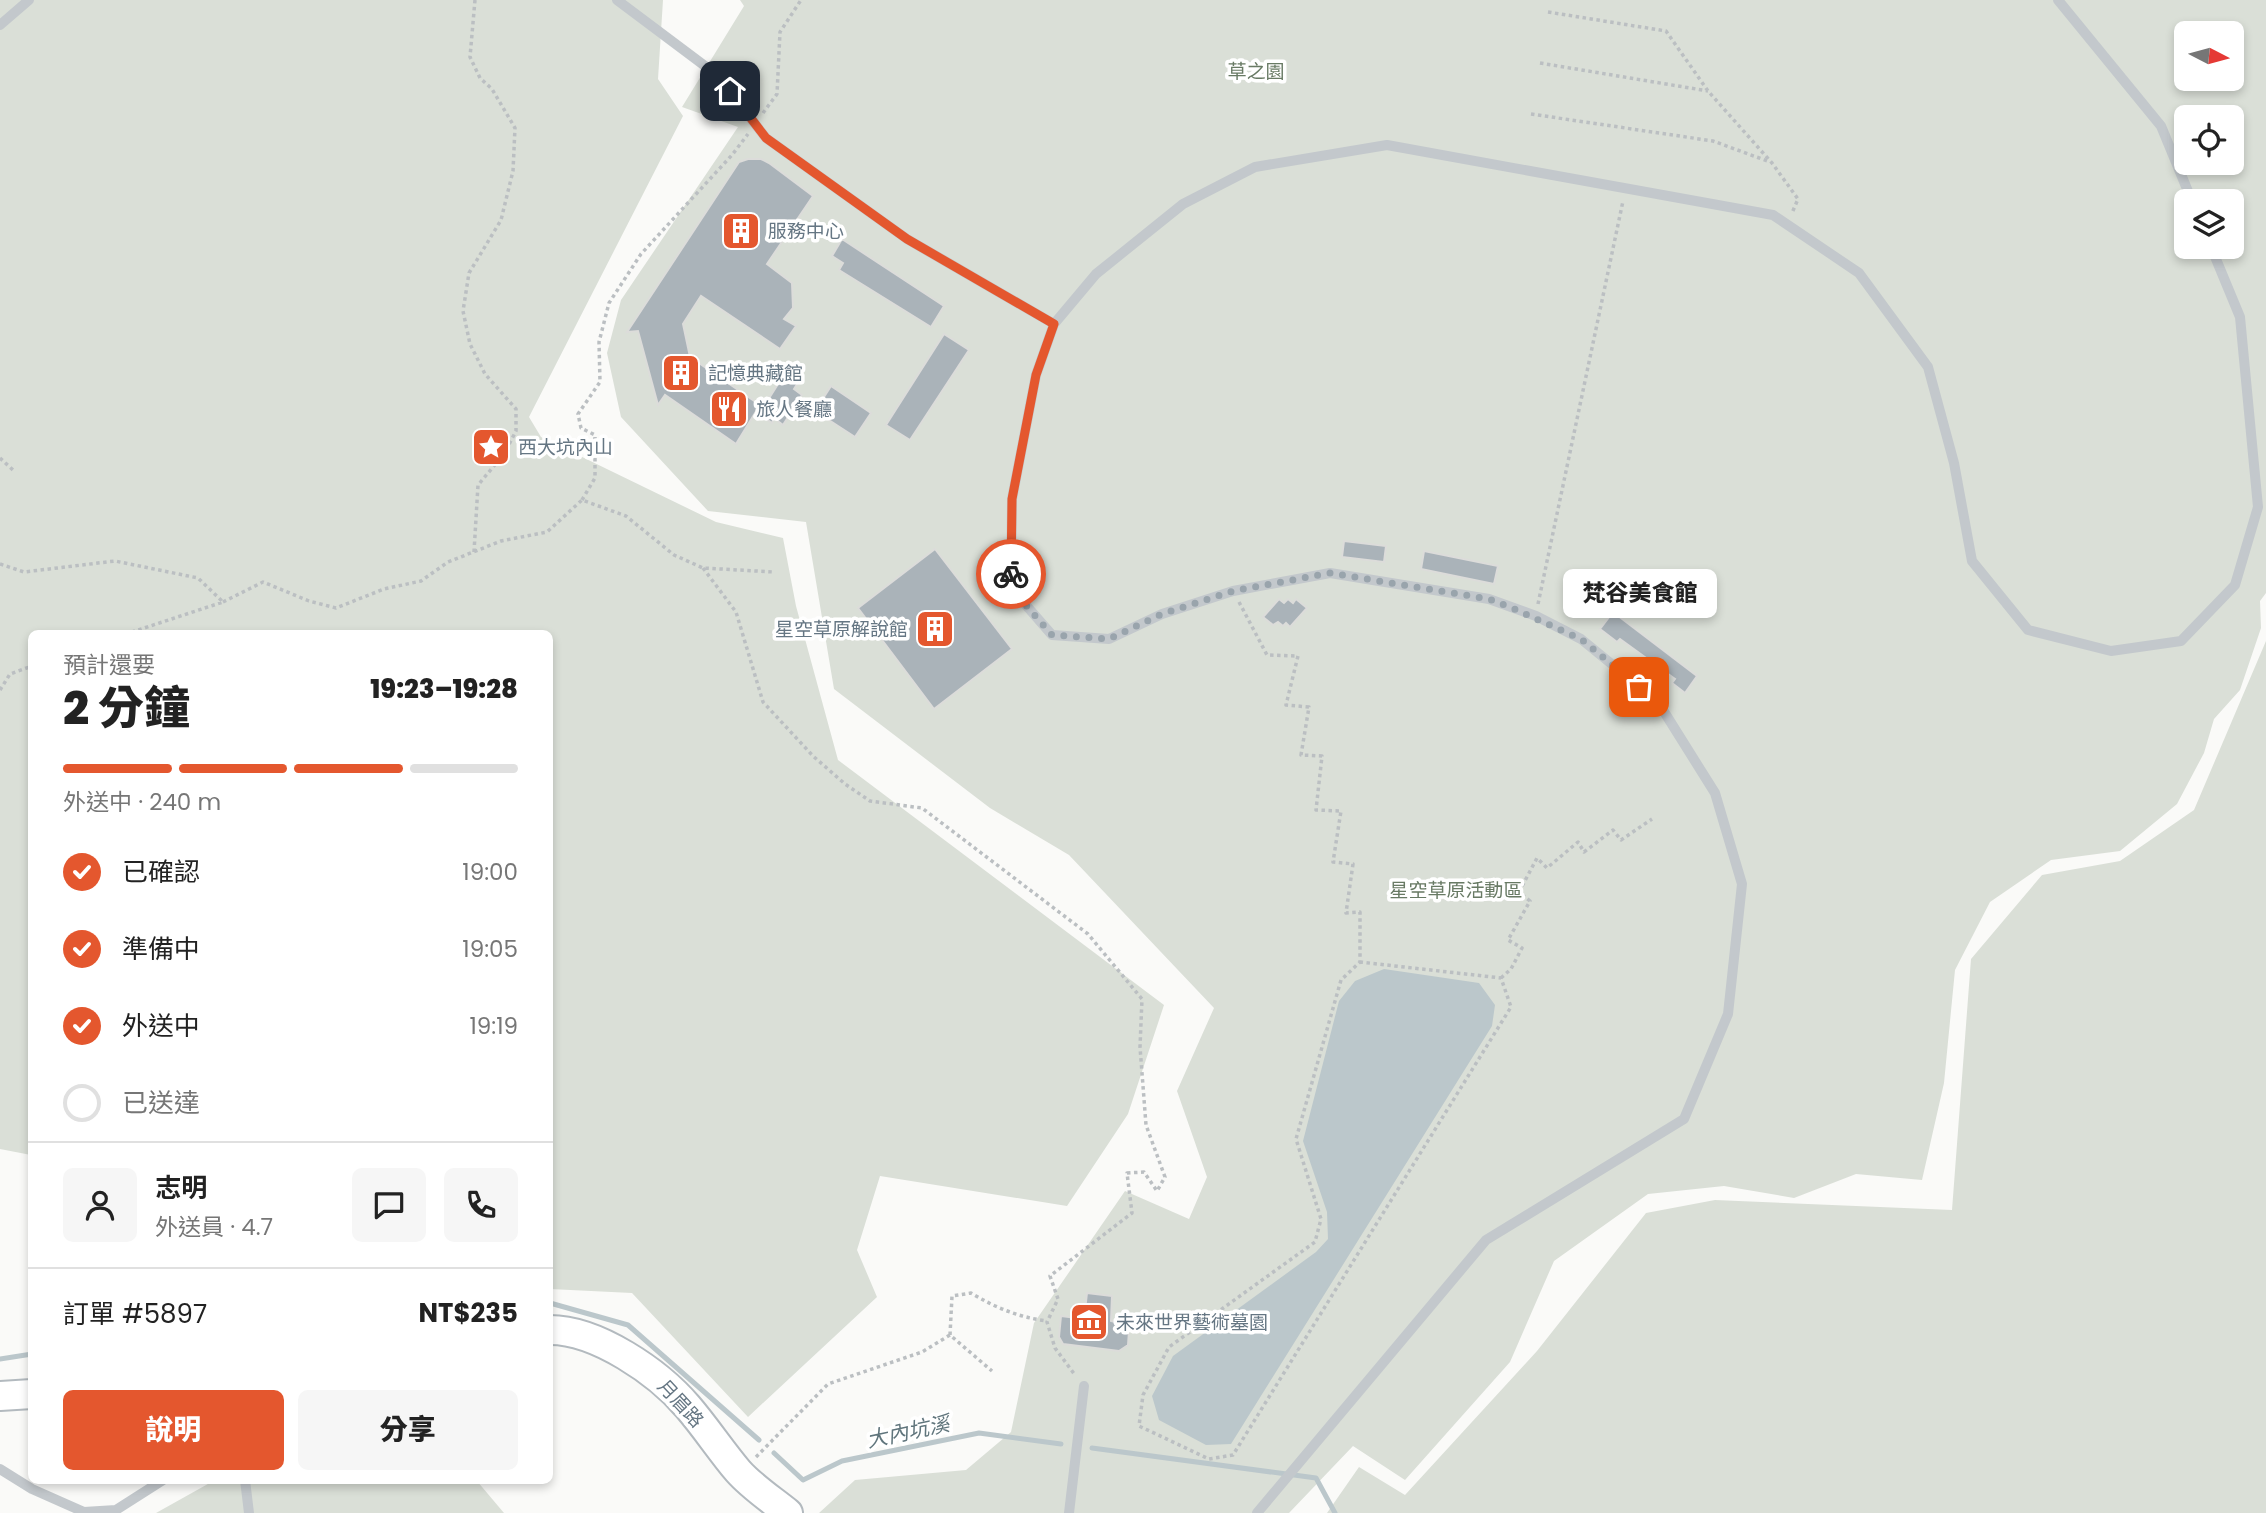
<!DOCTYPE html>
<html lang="zh-TW">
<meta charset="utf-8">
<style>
body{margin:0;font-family:Poppins,"Noto Sans TC",sans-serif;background:#f6f6f6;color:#222;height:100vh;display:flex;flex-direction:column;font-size:26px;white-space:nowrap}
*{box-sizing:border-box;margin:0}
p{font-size:23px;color:#767676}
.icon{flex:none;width:38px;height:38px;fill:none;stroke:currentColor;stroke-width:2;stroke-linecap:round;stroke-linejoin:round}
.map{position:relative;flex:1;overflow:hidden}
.panel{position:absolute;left:28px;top:630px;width:525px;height:854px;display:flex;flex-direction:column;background:#fff;border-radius:10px;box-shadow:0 4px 10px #0003}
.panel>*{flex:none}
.needle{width:46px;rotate:96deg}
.fabs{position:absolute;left:2174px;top:21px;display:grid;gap:14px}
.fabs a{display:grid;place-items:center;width:70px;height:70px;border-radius:10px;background:#fff;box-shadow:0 4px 10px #0003;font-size:35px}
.pin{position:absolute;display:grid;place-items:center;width:60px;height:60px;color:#fff;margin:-30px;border-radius:14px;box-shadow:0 4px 10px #0006}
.courier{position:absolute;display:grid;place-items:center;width:70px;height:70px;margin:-35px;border:5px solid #e4572e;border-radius:50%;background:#fff;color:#222;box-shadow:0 2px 9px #0007}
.bubble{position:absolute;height:49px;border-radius:10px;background:#fff;box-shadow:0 4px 10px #0003;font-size:23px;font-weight:800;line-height:49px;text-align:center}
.head em{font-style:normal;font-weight:800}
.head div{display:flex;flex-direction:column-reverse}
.head{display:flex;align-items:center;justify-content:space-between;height:119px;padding:0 35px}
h1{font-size:46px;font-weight:800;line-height:52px}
.bar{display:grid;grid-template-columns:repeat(4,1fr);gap:10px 7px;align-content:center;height:84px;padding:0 35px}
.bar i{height:9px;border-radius:5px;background:#e0e0e0}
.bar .selected{background:#e4572e}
.bar p{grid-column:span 4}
.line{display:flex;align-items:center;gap:18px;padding:0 35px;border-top:2px solid #e0e0e0}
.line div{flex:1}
.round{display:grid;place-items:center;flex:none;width:74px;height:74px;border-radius:10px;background:#f6f6f6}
ol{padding:0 35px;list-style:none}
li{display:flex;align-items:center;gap:21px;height:77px}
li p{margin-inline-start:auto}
li .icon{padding:7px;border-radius:50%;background:#e4572e;color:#fff;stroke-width:4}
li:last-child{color:#767676}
li i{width:38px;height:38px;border:4px solid #e0e0e0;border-radius:50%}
.button{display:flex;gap:14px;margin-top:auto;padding:14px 35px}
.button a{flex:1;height:80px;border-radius:10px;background:#e4572e;color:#fff;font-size:28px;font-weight:800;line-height:80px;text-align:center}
.button a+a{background:#f6f6f6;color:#222}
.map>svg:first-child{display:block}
.green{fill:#dadfd7;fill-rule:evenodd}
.water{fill:#bbc7cb}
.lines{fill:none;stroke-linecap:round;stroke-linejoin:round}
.stream{stroke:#bbc7cb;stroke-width:5}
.building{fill:#aab3b9;stroke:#dcdcda;stroke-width:2}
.secondary-casing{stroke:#b3babf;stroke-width:32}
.path{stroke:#bbbfc2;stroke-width:3.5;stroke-dasharray:3.5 3.5;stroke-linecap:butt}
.lane{stroke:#c3c8cc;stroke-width:10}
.secondary{stroke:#fff;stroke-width:28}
.done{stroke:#99a4ac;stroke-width:7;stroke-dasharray:0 12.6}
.route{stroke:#e4572e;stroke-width:9}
.labels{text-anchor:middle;stroke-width:7;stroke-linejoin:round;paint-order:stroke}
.park-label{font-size:19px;fill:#687a64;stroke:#fff}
.poi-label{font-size:19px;fill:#657683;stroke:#fff;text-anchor:start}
.street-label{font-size:19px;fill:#657683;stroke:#fff}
.water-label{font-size:21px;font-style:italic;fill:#60757c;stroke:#fff}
</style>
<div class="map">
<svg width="2266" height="1513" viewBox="0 0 2266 1513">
<rect width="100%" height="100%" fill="#fafaf8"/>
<path class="green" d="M0 0H663L658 79 683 116 529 417 541 437 716 522 783 538 796 606 838 760 1164 1005 1128 1114 1067 1206 880 1176 857 1250 877 1297 748 1417 632 1293 550 1289V634H32L31 1155 0 1149Z
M740 0H2266V593L2260 601 2261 628 2240 690 2214 719 2204 753 2177 804 2120 851 2051 860 1990 902 1955 970 1944 1083 1922 1180 1856 1174 1794 1198 1724 1186 1648 1194 1554 1261 1510 1362 1405 1480 1353 1446 1289 1513H819L855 1480 966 1470 1011 1432 1034 1323 1125 1191 1189 1219 1207 1177 1177 1091 1214 1008 1069 855 990 808 834 689 806 522 708 511 621 417 607 353 621 300 738 127 682 107 744 6ZM2186 33H2231V79H2186ZM2186 117H2231V163H2186ZM2186 201H2231V247H2186Z
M2266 641V1513H1327L1359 1467 1405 1495 1537 1351 1646 1213 1715 1200 1952 1210 1971 959 2042 875 2120 861 2194 810Z
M215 1480 477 1481 504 1513H156Z"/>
<path class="water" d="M1384 969 1479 983 1495 1005 1492 1026 1231 1444 1206 1445 1159 1420 1152 1396 1173 1356 1316 1252 1328 1239 1327 1212 1303 1141 1339 1001 1355 981Z"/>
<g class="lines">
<path class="stream" d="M550 1303 628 1325 759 1440
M0 1359 32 1354
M1092 1448 1316 1478 1335 1513
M774 1453 803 1480 842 1461 979 1433 1061 1444"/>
</g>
<path class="building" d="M748 159H761L769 163 813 196 767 264 792 283 793 308 784 319 796 326 780 349 701 296 683 324 690 357 760 405 736 444 665 395 658 405 638 331 627 332 739 162Z
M842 239 944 306 931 327 839 270 843 263 832 256Z
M944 334 969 350 910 440 886 425Z
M785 373 799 381 794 389 802 395 783 425 774 418 772 423 759 414Z
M831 386 871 413 855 437 815 411Z
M1344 541 1386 546 1384 562 1342 557Z
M935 549 1012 649 934 709 858 608Z
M1424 551 1498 566 1494 584 1421 569Z
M1279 599 1284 603 1288 599 1293 603 1296 599 1307 608 1290 627 1286 623 1283 626 1278 622 1273 625 1263 617Z
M1613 612 1697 676 1685 693 1672 683 1675 679 1620 639 1617 642 1600 629Z
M1087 1293 1112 1296 1111 1321 1123 1324 1129 1331 1128 1345 1119 1351 1063 1344 1059 1337 1061 1316 1084 1319Z"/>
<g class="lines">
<defs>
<path id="secondary" d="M550 1330C597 1330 658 1372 688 1407 706 1428 721 1451 738 1471 752 1487 772 1500 788 1513
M0 1396 32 1394"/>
</defs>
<use href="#secondary" class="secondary-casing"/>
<path class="path" d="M1548 12 1666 31 1708 91 1772 163 1798 199 1792 213
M1540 63 1708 91
M763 113 777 94 780 32 801 0
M1531 114 1713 141 1770 162
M0 458 13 470
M582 500 595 478V435L581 428 578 414 600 382 599 342 609 303 641 254 732 155 748 134
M474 552 478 485 504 454 516 431V409L485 374 470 344 463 311 469 273 501 220 513 171 515 128 492 89 480 78 470 57 475 0
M0 564 24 572 115 561 198 578 223 602 126 634
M703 568 736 612 763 702 813 756 845 784 870 801 922 808 1088 934 1142 999 1140 1047 1146 1125 1165 1177 1157 1191 1144 1172 1127 1173 1132 1213 1050 1276 1058 1299 1047 1322 1055 1348 1075 1375
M223 602 263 582 309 601 336 608 384 589 421 581 448 562 501 541 547 532 582 500 626 516 674 555 703 568 774 572
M1239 602 1267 655 1298 656 1286 705 1309 707 1301 755 1322 756 1316 810 1341 811 1333 862 1353 864 1346 913 1360 912V962L1341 980 1296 1139 1321 1219 1315 1242 1169 1347 1143 1395 1139 1426 1209 1459 1233 1455 1511 1007 1501 978 1360 962
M1538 604 1623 201
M0 690 10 674 32 666
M1501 978 1511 969 1522 948 1508 940 1530 901 1519 892 1537 858 1547 868 1578 842 1584 852 1613 830 1621 840 1652 819
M950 1335 952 1296 971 1293C996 1308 1018 1317 1047 1321
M756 1457 828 1384 922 1352 950 1335 992 1371"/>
<path class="lane" d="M617 0 717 75 766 138 907 239 1054 324
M2058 0 2161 126 2192 201
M0 25 29 0
M0 1469 32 1489 84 1512 116 1510 163 1480
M245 1480 249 1513
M1069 1513 1084 1386
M1257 1513 1486 1240 1684 1119 1728 1014 1742 884 1715 793 1658 702 1581 639 1536 616 1489 599 1330 573 1233 591 1162 614 1109 639 1052 635 1011 588 1012 499 1036 375 1054 324 1096 274 1183 204 1255 167 1387 145 1773 215 1859 273 1928 367 1954 463 1972 561 2028 630 2111 651 2181 641 2235 585 2258 507 2240 317 2211 247"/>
<use href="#secondary" class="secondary"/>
</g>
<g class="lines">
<path class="done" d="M1011 574V588L1052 635 1109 639 1162 614 1233 591 1330 573 1489 599 1512 608 1581 639 1639 687"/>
<path class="route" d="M730 91 766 138 907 239 1054 324 1036 375 1012 499 1011 574"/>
</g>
<defs>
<symbol id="building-square" viewBox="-11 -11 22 22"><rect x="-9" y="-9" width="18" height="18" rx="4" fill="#e4572e" stroke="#fff"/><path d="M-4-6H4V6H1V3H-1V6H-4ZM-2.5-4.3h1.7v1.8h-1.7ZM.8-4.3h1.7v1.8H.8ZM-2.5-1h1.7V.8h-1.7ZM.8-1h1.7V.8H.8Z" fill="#fff"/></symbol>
<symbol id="restaurant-square" viewBox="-11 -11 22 22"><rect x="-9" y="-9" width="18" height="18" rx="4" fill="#e4572e" stroke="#fff"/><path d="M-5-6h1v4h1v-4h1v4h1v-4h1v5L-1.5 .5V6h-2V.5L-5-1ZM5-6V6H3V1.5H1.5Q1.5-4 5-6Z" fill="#fff"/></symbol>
<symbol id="sight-square" viewBox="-11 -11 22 22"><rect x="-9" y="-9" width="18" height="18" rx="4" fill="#e4572e" stroke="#fff"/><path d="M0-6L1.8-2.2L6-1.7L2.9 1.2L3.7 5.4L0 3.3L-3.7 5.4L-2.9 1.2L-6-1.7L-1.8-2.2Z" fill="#fff"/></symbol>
<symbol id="museum-square" viewBox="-11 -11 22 22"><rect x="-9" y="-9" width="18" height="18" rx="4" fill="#e4572e" stroke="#fff"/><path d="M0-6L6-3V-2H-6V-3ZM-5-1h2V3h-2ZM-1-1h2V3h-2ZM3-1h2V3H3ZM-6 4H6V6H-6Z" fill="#fff"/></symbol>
</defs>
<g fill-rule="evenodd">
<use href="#building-square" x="719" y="209" width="44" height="44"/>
<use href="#building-square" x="659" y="351" width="44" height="44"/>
<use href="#restaurant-square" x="707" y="387" width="44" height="44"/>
<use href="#sight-square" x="469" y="425" width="44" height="44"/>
<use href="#building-square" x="913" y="607" width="44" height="44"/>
<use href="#museum-square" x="1067" y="1300" width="44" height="44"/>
</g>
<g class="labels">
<g class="park-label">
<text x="1256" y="78">草之園</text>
<text x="1456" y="897">星空草原活動區</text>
</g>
<g class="poi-label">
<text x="768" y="238">服務中心</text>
<text x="708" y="380">記憶典藏館</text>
<text x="756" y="416">旅人餐廳</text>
<text x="518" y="454">西大坑內山</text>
<text x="908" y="636" text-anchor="end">星空草原解說館</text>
<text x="1116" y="1329">未來世界藝術墓園</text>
</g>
<g class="street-label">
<text transform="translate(681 1403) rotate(47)" y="7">月眉路</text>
</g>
<g class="water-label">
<text transform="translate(908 1432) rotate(-12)" y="7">大內坑溪</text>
</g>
</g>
</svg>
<div class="fabs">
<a><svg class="needle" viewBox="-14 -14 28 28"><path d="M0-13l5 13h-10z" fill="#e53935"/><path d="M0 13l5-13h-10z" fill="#767676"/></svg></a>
<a><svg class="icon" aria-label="locate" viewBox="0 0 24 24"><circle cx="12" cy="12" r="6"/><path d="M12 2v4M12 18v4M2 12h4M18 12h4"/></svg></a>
<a><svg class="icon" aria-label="layers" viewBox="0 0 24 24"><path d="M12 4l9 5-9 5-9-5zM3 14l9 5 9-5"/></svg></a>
</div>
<div class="pin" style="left:1639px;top:687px;background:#ea580c"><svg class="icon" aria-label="bag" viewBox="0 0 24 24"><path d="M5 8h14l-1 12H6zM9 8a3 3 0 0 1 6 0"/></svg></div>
<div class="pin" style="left:730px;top:91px;background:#1f2937"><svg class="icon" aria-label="home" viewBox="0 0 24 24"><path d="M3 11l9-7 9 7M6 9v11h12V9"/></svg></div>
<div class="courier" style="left:1011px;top:574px"><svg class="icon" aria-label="bike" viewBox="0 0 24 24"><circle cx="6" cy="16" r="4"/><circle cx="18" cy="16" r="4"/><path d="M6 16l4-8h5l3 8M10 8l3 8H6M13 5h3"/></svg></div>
<div class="bubble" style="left:1563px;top:569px;width:154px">梵谷美食館</div>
<section class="panel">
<div class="head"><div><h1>2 分鐘</h1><p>預計還要</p></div><em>19:23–19:28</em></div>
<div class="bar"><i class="selected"></i><i class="selected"></i><i class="selected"></i><i></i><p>外送中 · 240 m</p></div>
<ol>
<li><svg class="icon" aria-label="check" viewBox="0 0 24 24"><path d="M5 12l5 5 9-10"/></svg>已確認<p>19:00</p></li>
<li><svg class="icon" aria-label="check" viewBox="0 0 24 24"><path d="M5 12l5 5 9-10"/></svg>準備中<p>19:05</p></li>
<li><svg class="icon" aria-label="check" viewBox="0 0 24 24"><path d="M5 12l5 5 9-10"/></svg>外送中<p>19:19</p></li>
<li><i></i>已送達</li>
</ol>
<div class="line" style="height:126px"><a class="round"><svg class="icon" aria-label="person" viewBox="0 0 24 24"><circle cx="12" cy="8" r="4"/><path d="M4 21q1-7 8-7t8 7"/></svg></a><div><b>志明</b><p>外送員 · 4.7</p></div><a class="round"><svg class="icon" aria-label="chat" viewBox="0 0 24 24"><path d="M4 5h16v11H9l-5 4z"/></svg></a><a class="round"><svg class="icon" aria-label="phone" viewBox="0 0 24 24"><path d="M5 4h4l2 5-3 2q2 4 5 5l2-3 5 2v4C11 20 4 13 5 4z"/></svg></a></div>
<div class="line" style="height:91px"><div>訂單 #5897</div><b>NT$235</b></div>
<div class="button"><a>說明</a><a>分享</a></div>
</section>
</div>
